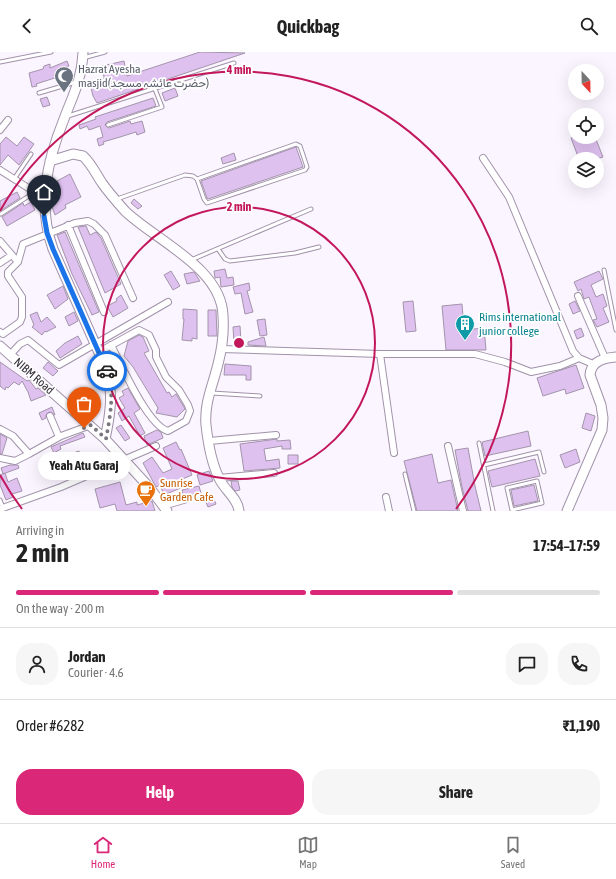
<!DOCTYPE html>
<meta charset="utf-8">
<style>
body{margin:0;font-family:"Asap Condensed",Vazirmatn,sans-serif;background:#f6f6f6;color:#222;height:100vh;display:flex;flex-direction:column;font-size:15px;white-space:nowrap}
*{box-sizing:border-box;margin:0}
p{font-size:13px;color:#767676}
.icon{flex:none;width:22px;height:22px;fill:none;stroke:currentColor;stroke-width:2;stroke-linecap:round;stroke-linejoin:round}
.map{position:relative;height:459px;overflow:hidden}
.details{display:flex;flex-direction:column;background:#fff;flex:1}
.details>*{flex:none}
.needle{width:26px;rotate:158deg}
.buttons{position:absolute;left:568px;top:12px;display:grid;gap:8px}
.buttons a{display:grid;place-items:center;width:36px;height:36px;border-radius:50%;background:#fff;box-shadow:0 4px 16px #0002;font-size:20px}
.pin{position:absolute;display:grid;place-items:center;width:34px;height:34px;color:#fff;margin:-41px -17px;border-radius:50% 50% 50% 0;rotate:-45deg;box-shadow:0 0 4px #0007}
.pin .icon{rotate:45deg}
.courier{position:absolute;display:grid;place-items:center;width:40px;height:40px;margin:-20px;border:3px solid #1a73e8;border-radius:50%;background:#fff;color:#222;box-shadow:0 1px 5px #0007}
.bubble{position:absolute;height:28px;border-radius:14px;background:#fff;box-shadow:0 4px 16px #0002;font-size:13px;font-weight:700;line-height:28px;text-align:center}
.headline em{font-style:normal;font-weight:700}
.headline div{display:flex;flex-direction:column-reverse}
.headline{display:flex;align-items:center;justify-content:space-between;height:68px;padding:0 16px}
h1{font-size:26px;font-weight:700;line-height:30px}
.bar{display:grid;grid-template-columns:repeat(4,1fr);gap:6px 4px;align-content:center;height:48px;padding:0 16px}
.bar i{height:5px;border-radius:3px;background:#e0e0e0}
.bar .current{background:#db2777}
.bar p{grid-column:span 4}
.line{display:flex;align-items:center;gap:10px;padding:0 16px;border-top:1px solid #e0e0e0}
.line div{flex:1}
.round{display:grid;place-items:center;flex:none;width:42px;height:42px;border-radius:16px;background:#f6f6f6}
.primary-button{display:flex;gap:8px;margin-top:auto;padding:8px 16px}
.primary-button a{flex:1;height:46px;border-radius:16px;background:#db2777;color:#fff;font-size:16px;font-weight:700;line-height:46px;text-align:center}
.primary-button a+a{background:#f6f6f6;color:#222}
header{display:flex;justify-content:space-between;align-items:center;height:52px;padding:0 16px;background:#fff;font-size:18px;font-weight:700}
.tab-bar{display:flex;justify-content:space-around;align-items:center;height:56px;border-top:1px solid #e0e0e0;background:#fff;font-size:11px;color:#767676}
.tab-bar a{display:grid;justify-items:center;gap:2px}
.tab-bar .current{color:#db2777}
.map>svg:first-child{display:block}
.building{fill:#dfc1f0;stroke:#a394ab}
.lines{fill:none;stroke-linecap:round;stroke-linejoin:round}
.lane-casing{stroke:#a192a9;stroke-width:5}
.street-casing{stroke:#a192a9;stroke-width:8}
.secondary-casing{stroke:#a192a9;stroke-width:11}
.lane{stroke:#fff;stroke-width:3}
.street{stroke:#fff;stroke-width:6}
.secondary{stroke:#fff;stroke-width:9}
.done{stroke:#7c7680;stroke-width:4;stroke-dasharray:0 7.2}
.route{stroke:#1a73e8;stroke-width:5}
.ring{fill:none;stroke:#c2185b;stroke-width:2}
.labels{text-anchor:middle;stroke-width:3.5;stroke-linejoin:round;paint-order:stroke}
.worship-label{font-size:12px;fill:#5b616d;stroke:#fff;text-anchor:start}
.culture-label{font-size:12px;fill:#0d838f;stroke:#fff;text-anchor:start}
.street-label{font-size:12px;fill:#38313b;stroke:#fff}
.food-label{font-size:12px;fill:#c56008;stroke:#fff;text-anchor:start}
.centre{fill:#c2185b;stroke:#fff;stroke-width:2}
.ring-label{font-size:12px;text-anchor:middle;font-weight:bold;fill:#c2185b;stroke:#fff;stroke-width:3.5;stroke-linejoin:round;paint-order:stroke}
</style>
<header><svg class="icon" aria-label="back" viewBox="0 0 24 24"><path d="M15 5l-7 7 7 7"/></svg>Quickbag<svg class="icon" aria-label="search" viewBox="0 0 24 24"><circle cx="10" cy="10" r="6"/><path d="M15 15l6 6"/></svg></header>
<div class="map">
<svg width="616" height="459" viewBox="0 0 616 459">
<rect width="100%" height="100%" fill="#fbf5ff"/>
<path class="building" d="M200 0 245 1 97 51 93 44 91 36 105 31 102 14 124 9 127 24Z
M67 9 69 14 66 15 70 24 66 25 64 23 36 32 37 34 32 35 29 21 43 17 44 14 50 12V16Z
M175 36 178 44 165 49 162 41Z
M47 45 50 53 43 55 40 47Z
M153 46 156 54 107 70 105 73 109 76 130 69 131 72 142 69 145 80 137 83 136 80 120 85 103 90 104 92 99 94 97 87 103 85 100 74 89 78 87 74 80 77 79 73 96 67 95 65Z
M6 85 17 94 24 85 34 92 19 113 8 103 0 113V92Z
M574 85H595L603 105 596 107H579L571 86Z
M296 95 303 115 208 147 207 146 201 129Z
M234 101 236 108 223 112 221 106Z
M70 122 81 145 65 153 66 156 55 163 52 155 55 146 58 143 56 137 59 135 57 129Z
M17 140 20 146 0 159V149Z
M134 147 142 154 138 157 131 151Z
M31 150 35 158 7 174 2 165 23 151 24 154Z
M86 174 90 183 96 180 101 186 121 232 105 241 78 175Z
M65 180 99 260 92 263 72 222 57 183Z
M225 217 227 226 233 225 234 233 221 235 220 225 215 226 214 219Z
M171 219 180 234 173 238 164 223Z
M599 219 603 227 591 233 596 245 603 242 607 254 603 256 609 270 597 275 593 268 597 267 589 245 584 247 581 237 578 239 574 230Z
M194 220 200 229 187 232 184 222Z
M249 231 250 238 247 239 253 260 245 262 241 241 235 242 233 235Z
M63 234 68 247 55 257 47 243Z
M121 243 128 256 113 265 107 254 117 249 116 247Z
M413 249 416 279 406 280 403 250Z
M575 249 580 259 573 262 569 252Z
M462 252 464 278 484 276 486 298H446L442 254Z
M183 257 197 258V287L192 286V289L182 288 184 267H183Z
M208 258H216L217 284H208Z
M37 260 41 270 47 265 56 275 46 280 45 279 42 283 32 275 34 273 30 263Z
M74 260 78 269 69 274 65 265Z
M265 267 267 283 260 284 257 268Z
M240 274 241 290 234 291 233 275Z
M581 276 584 284 577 287 574 279Z
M139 283 143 285 149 299 144 301 167 341 169 340 172 345 176 342 184 355 185 357 177 365 156 361 158 356 133 315 124 304 128 289Z
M78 284 82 292 60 306 56 299 65 291Z
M264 285 266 294 248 293V290Z
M0 310 27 329 29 328 36 337 38 336 46 343 31 349 28 340 22 329 19 333 14 330 8 336 6 335 5 338 0 334Z
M48 310 58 319 53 324 43 316Z
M225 312 251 314V328H246V323H224Z
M576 313 584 336 566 342 565 337 543 344 537 326Z
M128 336 140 357 134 361 145 381 140 384 129 364 122 369 118 361 125 356 119 346 124 343 122 339Z
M52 355 55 363 49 360 46 363V366L42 368 39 361Z
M586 361 595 364 591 379 582 376Z
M121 373 130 386 125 389 116 376Z
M157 378 161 380 163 386 147 393 144 384Z
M528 379 531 394 485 404 482 390Z
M83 381 85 385 60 394 61 397 54 401 51 395Z
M0 382 7 386 2 402H0Z
M277 387V389L290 388 291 397H282V394L264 397 266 409 279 407 280 416 244 419 240 392Z
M176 390 180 398 181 397 192 423 180 428 183 435 164 443 160 433 156 435 143 411 152 405 163 421 172 417 163 396Z
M468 396 475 434 481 459H468L462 435 455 398Z
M576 397 580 410 565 416 560 403Z
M79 399 81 406 73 410 70 402Z
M432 402 438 431 451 428 458 459H417L404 409Z
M288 403H298V412H288Z
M535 407 540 424 492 435 488 419Z
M10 413H18L19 416 3 422 1 416Z
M209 419 213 429 200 433 197 423Z
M5 421 8 430 17 426 22 439 12 442 13 445 6 448 0 433V423Z
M231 429H238L240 438 235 439 232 435Z
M120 430 126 453 137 450V453L152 449 155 459H117L115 452 100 456 95 437Z
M534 433 538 449 514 454 511 438Z
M199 434 201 441 190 444 183 443 182 438Z
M213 445 216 452 208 455 205 448Z"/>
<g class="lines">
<defs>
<path id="lane" d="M83 6 105 0
M0 10 51 0
M39 41 76 30
M68 64 234 11
M108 73 162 55 155 37
M14 127 31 102
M117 147 185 123 193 124 197 127 296 92 300 94 307 115 305 118 207 151 204 147 197 127
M1 162 35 140
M218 197 225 207 230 209 295 201 319 195
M191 208 311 157
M604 218 616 278
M212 341 260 344
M479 391 493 459
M484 413 539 400 544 420
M405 422 414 459
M537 429 542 451 512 458 507 436Z
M0 448 3 456"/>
<path id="street" d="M0 78 8 68
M483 106 509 145 573 299 579 306 593 312
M0 118 44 146
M68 173 104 260
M0 189 18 210
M0 211 12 203
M578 244 605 306
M0 280 3 282 20 270 22 265V245L8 224V220L18 210 23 192 75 171 88 169 94 172 105 183 133 246
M221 297 380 302H475L505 310 531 320 560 314 579 306
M99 300 139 278 149 283 156 298V305L166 325 179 338 188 353 190 359 186 369 168 379C148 374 121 312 111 293
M380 302 394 401
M10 303 20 292 28 288 59 313 168 250
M50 364 59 385
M0 377 13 384 29 402 61 384 91 373
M209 389 276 383
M448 394 463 459
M0 406 15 409 29 402
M219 426 274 421
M386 445 389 459
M163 454 187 447
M0 457 61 435 156 394"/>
<path id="secondary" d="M83 0C82 27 73 43 64 67 47 109 37 153 53 197L108 321C113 344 110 364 105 387
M50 109 73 102 83 104C91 111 96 122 102 131 109 141 117 150 125 159 155 188 222 216 223 264 224 279 222 297 218 312 213 333 204 351 206 373 208 391 211 410 219 426 224 438 238 446 239 459
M0 294 105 387 149 435 167 459
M567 459 602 378 603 366 601 353 590 323C591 309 604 306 616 305"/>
</defs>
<use href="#lane" class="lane-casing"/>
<use href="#street" class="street-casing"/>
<use href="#secondary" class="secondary-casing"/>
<use href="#lane" class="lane"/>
<use href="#street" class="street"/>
<use href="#secondary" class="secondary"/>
</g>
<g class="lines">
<path class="done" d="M84 376 91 373 106 387C110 364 115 342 107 319"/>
<path class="route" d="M44 164 47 181 53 197 107 319"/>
</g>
<g class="ring">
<circle cx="239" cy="291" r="136"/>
<path d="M22 457A273 273 0 0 1 0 423M0 159A273 273 0 1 1 456 457"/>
</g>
<defs>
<symbol id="mosque-pin" viewBox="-11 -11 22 30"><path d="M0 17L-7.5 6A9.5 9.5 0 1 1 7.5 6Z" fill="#6b7280" stroke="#fff"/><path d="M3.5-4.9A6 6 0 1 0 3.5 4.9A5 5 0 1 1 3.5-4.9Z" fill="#fff"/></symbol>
<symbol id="building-pin" viewBox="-11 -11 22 30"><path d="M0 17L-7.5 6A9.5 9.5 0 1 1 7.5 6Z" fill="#0f9aa8" stroke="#fff"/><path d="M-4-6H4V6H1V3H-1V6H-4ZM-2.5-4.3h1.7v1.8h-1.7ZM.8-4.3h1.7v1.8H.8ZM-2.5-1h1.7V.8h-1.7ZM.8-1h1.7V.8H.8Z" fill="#fff"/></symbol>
<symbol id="cafe-pin" viewBox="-11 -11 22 30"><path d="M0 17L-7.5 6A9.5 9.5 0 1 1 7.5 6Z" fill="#e8710a" stroke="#fff"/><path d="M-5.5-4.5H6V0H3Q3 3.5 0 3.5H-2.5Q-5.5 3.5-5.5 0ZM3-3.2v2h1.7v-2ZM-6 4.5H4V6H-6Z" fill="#fff"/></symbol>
</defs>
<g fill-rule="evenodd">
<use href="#mosque-pin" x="53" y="13" width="22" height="30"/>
<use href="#building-pin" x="454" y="261" width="22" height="30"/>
<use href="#cafe-pin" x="135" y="427" width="22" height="30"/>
</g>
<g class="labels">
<g class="worship-label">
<text x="78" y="21">Hazrat Ayesha<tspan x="78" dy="14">masjid(حضرت عائشہ مسجد)</tspan></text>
</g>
<g class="culture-label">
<text x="479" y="269">Rims international<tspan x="479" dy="14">junior college</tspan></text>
</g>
<g class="street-label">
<text transform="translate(34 324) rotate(41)" y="4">NIBM Road</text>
</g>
<g class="food-label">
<text x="160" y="435">Sunrise<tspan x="160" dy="14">Garden Cafe</tspan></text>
</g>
</g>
<circle cx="239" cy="291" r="6" class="centre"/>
<g class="ring-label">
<text x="239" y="22">4 min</text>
<text x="239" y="159">2 min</text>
</g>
</svg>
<div class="buttons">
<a><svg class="needle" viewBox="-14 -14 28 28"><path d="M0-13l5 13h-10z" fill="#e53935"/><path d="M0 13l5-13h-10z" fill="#767676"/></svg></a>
<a><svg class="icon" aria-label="locate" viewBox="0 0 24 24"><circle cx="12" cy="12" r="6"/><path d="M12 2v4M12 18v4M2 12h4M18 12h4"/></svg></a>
<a><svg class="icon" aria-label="layers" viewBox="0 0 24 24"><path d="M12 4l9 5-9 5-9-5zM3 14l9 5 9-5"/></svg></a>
</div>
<div class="pin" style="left:84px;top:376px;background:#ea580c"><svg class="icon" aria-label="bag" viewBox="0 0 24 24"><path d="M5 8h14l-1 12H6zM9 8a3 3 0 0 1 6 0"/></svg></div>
<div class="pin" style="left:44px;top:164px;background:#1f2937"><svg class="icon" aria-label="home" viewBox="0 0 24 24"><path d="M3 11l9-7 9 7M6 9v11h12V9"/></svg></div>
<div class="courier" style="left:107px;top:319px"><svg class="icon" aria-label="car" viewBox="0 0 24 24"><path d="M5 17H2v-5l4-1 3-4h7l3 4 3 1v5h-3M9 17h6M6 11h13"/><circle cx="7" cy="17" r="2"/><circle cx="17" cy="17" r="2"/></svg></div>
<div class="bubble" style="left:38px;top:400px;width:92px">Yeah Atu Garaj</div>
</div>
<section class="details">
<div class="headline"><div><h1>2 min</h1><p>Arriving in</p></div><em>17:54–17:59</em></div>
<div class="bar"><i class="current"></i><i class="current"></i><i class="current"></i><i></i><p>On the way · 200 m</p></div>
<div class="line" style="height:72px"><a class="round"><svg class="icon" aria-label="person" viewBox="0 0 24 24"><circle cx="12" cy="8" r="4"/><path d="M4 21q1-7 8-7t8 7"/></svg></a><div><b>Jordan</b><p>Courier · 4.6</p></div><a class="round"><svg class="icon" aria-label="chat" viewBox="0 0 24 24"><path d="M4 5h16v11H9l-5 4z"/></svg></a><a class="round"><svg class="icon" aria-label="phone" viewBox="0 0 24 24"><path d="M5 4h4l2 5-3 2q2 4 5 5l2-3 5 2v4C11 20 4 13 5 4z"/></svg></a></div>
<div class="line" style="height:52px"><div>Order #6282</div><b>₹1,190</b></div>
<div class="primary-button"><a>Help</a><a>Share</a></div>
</section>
<nav class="tab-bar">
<a class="current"><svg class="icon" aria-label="home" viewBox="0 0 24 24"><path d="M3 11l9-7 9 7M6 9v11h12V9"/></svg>Home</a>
<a><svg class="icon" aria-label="map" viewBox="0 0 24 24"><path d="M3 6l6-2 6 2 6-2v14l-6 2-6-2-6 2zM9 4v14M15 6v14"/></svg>Map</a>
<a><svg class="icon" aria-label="saved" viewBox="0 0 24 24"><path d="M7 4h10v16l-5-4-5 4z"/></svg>Saved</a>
</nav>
